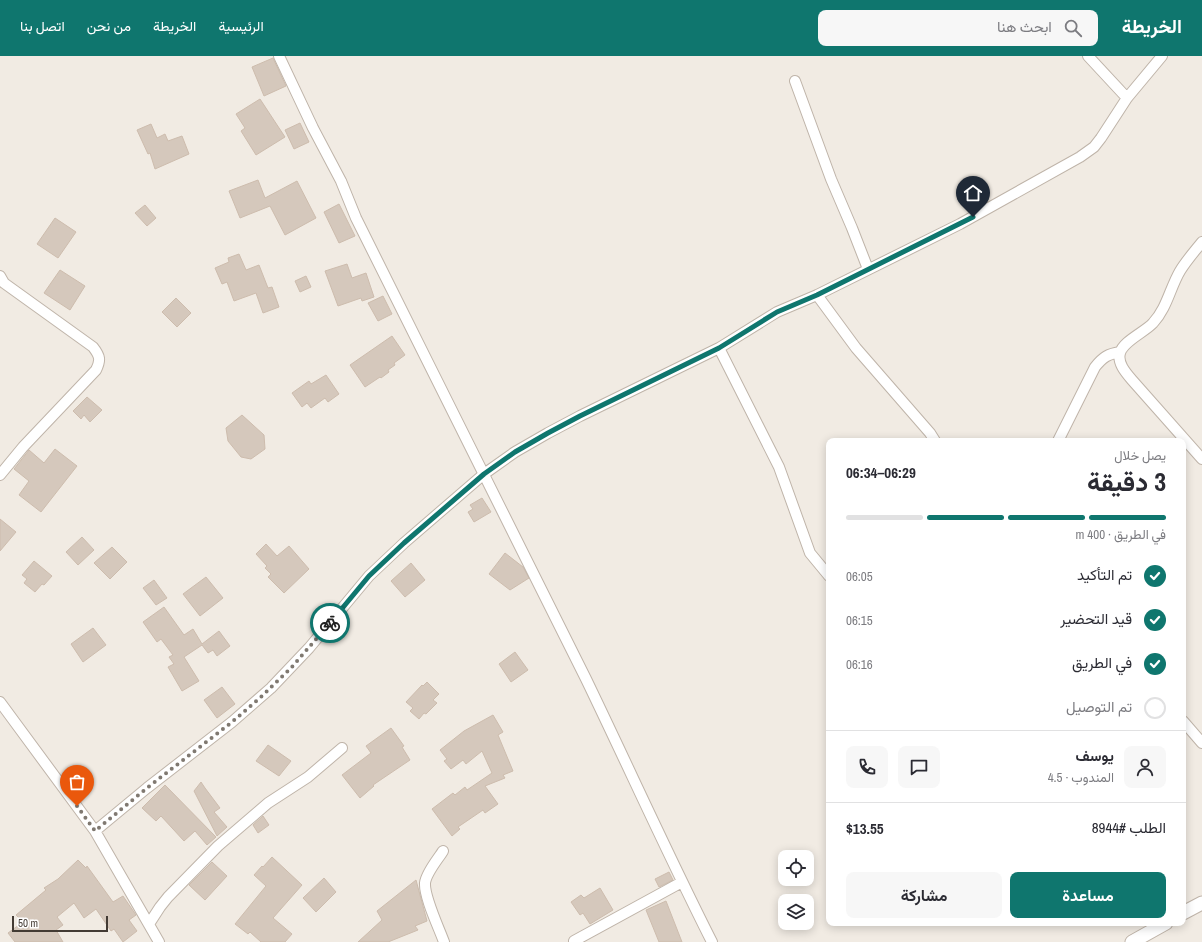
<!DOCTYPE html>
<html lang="ar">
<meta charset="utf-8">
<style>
body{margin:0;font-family:"Archivo Narrow",Vazirmatn,sans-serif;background:#f7f7f7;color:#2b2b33;direction:rtl;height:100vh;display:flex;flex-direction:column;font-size:15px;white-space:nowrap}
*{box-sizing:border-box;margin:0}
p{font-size:13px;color:#7c7c81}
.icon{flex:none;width:22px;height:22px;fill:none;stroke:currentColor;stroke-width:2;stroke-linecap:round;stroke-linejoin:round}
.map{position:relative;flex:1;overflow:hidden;direction:ltr}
.side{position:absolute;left:826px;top:382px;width:360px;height:488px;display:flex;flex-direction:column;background:#fff;border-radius:8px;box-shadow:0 2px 10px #0003;direction:rtl}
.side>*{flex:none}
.fabs{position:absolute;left:778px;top:794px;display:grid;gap:8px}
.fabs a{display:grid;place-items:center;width:36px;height:36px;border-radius:8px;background:#fff;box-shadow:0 2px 10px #0003;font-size:20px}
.scale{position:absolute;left:12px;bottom:10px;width:96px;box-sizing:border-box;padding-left:4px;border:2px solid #433b34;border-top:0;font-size:11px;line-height:14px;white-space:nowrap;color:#433b34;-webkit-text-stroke:3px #fff;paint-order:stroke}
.pin{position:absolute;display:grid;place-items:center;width:34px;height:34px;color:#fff;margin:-41px -17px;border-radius:50% 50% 50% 0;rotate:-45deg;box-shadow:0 0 4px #0007}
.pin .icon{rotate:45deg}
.courier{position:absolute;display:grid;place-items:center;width:40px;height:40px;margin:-20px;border:3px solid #0f766e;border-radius:50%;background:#fff;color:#222;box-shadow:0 1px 5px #0007}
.overview em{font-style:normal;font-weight:700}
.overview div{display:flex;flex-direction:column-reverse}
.overview{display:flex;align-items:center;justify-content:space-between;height:68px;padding:0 20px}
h1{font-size:26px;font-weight:700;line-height:30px}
.bar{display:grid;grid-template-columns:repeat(4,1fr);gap:6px 4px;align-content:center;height:48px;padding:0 20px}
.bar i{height:5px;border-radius:3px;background:#e1e1e2}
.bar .active{background:#0f766e}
.bar p{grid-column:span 4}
.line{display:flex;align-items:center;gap:10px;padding:0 20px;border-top:1px solid #e1e1e2}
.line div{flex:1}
.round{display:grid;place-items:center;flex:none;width:42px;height:42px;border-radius:8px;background:#f7f7f7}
ol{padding:0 20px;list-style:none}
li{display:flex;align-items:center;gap:12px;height:44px}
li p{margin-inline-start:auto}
li .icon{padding:4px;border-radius:50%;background:#0f766e;color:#fff;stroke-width:4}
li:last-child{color:#7c7c81}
li i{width:22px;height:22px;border:2px solid #e1e1e2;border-radius:50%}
.cta{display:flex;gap:8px;margin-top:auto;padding:8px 20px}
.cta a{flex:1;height:46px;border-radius:8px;background:#0f766e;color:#fff;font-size:16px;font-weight:700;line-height:46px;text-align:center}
.cta a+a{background:#f7f7f7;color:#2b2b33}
header{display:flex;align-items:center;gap:24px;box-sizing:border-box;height:56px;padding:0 20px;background:#0f766e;color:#fff}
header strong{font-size:19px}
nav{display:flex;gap:22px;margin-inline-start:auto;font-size:14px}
.search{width:280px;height:36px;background:#f7f7f7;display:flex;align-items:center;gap:10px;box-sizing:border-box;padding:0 14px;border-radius:8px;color:#7c7c81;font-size:15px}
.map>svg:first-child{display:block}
.building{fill:#d5c8bc;stroke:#cdbcad}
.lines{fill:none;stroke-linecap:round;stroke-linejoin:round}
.minor-casing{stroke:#bfb4a9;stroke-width:12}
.tertiary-casing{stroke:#bfb4a9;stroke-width:15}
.minor{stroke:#fff;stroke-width:10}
.tertiary{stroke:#fff;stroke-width:13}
.done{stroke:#807971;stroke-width:4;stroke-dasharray:0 7.2}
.route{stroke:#0f766e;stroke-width:5}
</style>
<header>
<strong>الخريطة</strong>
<div class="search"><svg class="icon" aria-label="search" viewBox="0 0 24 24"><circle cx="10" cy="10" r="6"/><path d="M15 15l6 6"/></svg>ابحث هنا</div>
<nav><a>الرئيسية</a><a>الخريطة</a><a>من نحن</a><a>اتصل بنا</a></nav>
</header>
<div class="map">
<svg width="1202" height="886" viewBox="0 0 1202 886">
<rect width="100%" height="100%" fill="#f1ebe3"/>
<path class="building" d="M273 2 286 30 264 40 252 11Z
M260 43 285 81 256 99 241 75 245 72 236 58Z
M300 67 309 86 294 93 285 74Z
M151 68 157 82 165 78 168 85 182 80 189 98 155 113 150 97 148 98 137 74Z
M258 124 265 142 297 125 316 162 285 179 270 150 240 162 229 135Z
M339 148 355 180 339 187 324 156Z
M145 149 156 162 147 170 135 157Z
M55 162 76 176 58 202 37 188Z
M239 198 246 214 259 209 268 232 272 231 279 251 263 257 256 237 234 245 227 226 222 228 215 212 229 206 228 202Z
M347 208 352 222 366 217 374 241 362 245 361 242 338 250 325 215Z
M60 214 85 230 70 254 44 237Z
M306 220 311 231 300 236 295 225Z
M383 240 392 258 378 265 368 247Z
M176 242 191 257 177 271 162 256Z
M392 280 405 299 394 307 395 309 388 314 389 316 381 322 380 321 365 331 350 309Z
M326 319 339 338 328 346 325 342 311 352 307 347 302 351 292 337 309 325 311 328Z
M87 341 102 354 90 366 84 359 81 363 73 355Z
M242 359 264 379 265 393 251 403 241 401 228 385 226 372Z
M55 393 77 410 41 456 19 439 29 425 14 413 29 394 44 407Z
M482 442 491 456 474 466 468 456 473 453 470 449Z
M0 463 16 476 0 495Z
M82 481 94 494 78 509 66 496Z
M266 488 277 500 289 490 309 513 284 537 268 521 271 518 265 512 267 510 256 498Z
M112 491 127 506 110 523 94 507Z
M505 497 523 511 529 522 510 534 489 518Z
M34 505 52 520 44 529 42 528 35 536 24 527 27 523 22 519Z
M411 507 425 524 405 541 391 525Z
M206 521 223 542 200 560 183 538Z
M154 524 167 542 156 549 143 532Z
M164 551 184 579 193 573 202 588 219 575 230 590 217 600 213 594 208 597 202 589 184 601 199 625 182 635 168 611 174 608 169 601 173 599 161 583 157 586 143 566Z
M93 572 106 589 83 606 71 588Z
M515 596 528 614 511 626 499 608Z
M427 626 439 638 433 644 437 647 426 658 424 657 419 663 410 655 413 652 406 646 422 629 423 630Z
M222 631 235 648 217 662 204 644Z
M493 659 503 676 498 679 513 715 503 719 505 722 485 730 498 748 485 757 483 754 458 771 460 773 452 780 432 753 453 737 455 739 465 731 467 734 492 717 482 695 466 708 463 704 451 713 444 705 447 703 440 694 464 675Z
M391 672 404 690 402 691 410 704 373 729 374 730 360 742 342 719 371 697 366 690Z
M268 689 291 705 279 720 256 705Z
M201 726 205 732 220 752 214 756 227 771 217 780 194 735Z
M165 729 216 781 207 789 195 775 184 785 161 760 156 765 142 752Z
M263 760 269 769 258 777 253 769Z
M272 801 302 829 273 862 292 878 285 886H261L250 876 248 878 235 868 266 830 254 819 262 810 263 811Z
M78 804 86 812 87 810 113 846 123 840 136 859 129 864 137 875 123 886 114 873 111 875 96 853 84 862 74 847 57 861 63 869 56 874 63 886H15L8 877 23 866 16 859 46 834 44 832 58 823Z
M212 806 227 820 205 844 189 829Z
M669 816 673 824 659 831 655 823Z
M324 822 336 836 316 856 303 842Z
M416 824 427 865 415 870 418 874 388 886H358L382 864 377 855Z
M600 832 613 854 590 868 583 857 580 859 571 846 581 839 584 842Z
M666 845 682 886H659L646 854Z"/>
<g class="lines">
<defs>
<path id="minor" d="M279 0 313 72 341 125 356 162C432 316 510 468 586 623 628 710 668 799 712 886
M1088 0 1127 42
M795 25 831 123 852 172 868 213
M1202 186C1194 196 1186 205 1180 215 1170 232 1167 252 1153 267 1145 276 1123 285 1120 297 1117 307 1126 317 1132 324L1202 403
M0 220 4 227 93 291C100 300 101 304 96 314L23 391 0 419
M817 239 856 292 930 377 935 385
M719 292 779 411 810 497 829 520
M1058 385 1095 311C1103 301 1108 298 1120 296
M0 646 95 775 159 886
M1183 665 1202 687
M95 775 147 732 232 666 271 632 309 592 369 520 404 487 484 418 515 396 548 377 580 360 719 292 777 256 817 239 960 168 1080 101 1094 91 1101 82 1127 42 1162 0
M443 795C438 803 426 817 425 827 424 841 439 872 444 886
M149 868 160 851 168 841 218 790 268 747 308 721 342 692
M574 885 682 826"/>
<path id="tertiary" d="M1183 857 1202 847
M1132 886 1166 867"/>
</defs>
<use href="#minor" class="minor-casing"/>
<use href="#tertiary" class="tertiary-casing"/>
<use href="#minor" class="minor"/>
<use href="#tertiary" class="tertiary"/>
</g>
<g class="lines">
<path class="done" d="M77 750 95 775 147 732 232 666 261 641 291 612 330 567"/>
<path class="route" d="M330 567 369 520 404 487 484 418 515 396 548 377 580 360 719 292 777 256 817 239 973 161"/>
</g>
</svg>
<div class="fabs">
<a><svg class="icon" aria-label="locate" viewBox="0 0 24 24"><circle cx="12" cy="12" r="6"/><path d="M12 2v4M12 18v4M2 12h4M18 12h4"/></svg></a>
<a><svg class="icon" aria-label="layers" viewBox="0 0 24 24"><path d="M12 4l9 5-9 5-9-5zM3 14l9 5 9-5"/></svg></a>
</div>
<div class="scale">50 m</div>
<div class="pin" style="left:77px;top:750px;background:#ea580c"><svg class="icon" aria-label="bag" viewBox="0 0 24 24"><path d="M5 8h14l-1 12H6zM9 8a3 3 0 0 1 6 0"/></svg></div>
<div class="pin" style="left:973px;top:161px;background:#1f2937"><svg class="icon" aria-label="home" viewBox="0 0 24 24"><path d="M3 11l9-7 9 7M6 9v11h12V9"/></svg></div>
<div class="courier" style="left:330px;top:567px"><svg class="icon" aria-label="bike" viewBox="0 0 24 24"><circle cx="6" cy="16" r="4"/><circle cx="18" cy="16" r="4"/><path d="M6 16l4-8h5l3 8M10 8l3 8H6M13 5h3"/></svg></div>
<section class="side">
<div class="overview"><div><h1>3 دقيقة</h1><p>يصل خلال</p></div><em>06:29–06:34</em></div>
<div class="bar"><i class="active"></i><i class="active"></i><i class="active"></i><i></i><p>في الطريق · 400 m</p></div>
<ol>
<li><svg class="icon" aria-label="check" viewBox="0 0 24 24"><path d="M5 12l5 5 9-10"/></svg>تم التأكيد<p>06:05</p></li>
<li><svg class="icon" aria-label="check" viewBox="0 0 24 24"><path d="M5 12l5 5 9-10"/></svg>قيد التحضير<p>06:15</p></li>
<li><svg class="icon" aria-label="check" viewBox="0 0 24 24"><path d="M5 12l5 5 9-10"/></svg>في الطريق<p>06:16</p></li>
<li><i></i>تم التوصيل</li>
</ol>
<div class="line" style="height:72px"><a class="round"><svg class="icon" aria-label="person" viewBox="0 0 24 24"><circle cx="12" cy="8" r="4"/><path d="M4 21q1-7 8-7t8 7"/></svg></a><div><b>يوسف</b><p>المندوب · 4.5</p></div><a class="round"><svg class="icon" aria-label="chat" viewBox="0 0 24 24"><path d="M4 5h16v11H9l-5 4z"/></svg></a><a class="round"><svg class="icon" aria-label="phone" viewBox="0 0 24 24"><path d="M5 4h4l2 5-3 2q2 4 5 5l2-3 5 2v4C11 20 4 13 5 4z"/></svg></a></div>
<div class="line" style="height:52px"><div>الطلب #8944</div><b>$13.55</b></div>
<div class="cta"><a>مساعدة</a><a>مشاركة</a></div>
</section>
</div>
